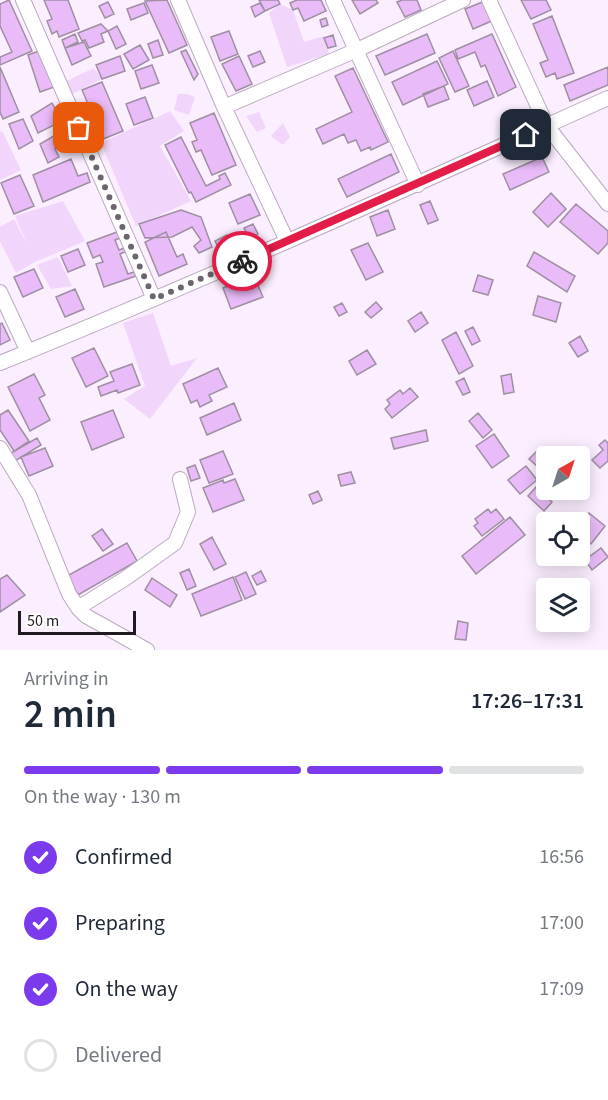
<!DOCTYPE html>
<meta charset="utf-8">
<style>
body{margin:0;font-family:"Source Sans 3",sans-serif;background:#f2f2f3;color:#1f2937;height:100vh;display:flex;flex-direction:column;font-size:22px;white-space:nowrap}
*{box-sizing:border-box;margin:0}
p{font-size:20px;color:#747a83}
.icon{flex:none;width:33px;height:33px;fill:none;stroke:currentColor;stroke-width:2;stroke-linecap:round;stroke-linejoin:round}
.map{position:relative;height:650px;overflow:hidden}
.details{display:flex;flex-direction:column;background:#fff;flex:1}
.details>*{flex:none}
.needle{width:39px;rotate:39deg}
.controls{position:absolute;left:536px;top:446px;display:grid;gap:12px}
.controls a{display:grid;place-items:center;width:54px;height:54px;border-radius:6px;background:#fff;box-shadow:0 3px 15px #0003;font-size:30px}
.scale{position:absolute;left:18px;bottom:15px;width:118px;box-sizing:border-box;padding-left:6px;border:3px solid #201a21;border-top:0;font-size:16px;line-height:21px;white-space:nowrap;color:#201a21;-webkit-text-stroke:4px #fff;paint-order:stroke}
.pin{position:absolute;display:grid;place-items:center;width:51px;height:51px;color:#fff;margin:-26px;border-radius:12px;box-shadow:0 3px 9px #0006}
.courier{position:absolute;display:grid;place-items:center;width:60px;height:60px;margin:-30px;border:4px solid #e11d48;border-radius:50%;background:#fff;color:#222;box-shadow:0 2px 8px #0007}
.summary em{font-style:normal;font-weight:600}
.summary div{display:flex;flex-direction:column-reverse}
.summary{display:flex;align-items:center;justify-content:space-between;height:102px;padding:0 24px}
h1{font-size:39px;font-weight:600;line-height:45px}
.bar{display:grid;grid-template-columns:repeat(4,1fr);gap:9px 6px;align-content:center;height:72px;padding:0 24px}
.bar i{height:8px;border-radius:4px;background:#e0e1e3}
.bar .on{background:#7c3aed}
.bar p{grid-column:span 4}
ol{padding:0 24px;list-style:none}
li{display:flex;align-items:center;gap:18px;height:66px}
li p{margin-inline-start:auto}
li .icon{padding:6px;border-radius:50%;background:#7c3aed;color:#fff;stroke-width:4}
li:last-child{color:#747a83}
li i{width:33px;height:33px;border:3px solid #e0e1e3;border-radius:50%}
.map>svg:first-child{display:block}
.green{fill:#f2d5fb}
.building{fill:#e9bbf8;stroke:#9e8fa2;stroke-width:1.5}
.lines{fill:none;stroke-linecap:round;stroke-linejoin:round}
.street-casing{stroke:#baabbe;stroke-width:16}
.street{stroke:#fff;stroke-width:14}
.done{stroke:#6d646f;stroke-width:6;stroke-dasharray:0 10.8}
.route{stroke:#e11d48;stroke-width:8}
</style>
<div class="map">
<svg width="608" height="650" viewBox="0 0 608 650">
<rect width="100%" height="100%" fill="#fbeeff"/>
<path class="green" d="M280 4 293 10 304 42 324 36 329 54 287 67 269 13Z
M94 68 102 79 68 96 62 83Z
M178 94H187L195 97 189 115 174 110Z
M170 111 184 131 160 146 191 201 136 226 101 143Z
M259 112 266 128 257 132 246 116Z
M283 123 290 137 283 145 271 136Z
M2 131 21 170 0 180V132Z
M63 201 85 241 35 262 16 273 0 241V227L14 219 27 244 15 216Z
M58 257 72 286 51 289 37 265Z
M153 313 171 366 197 358 150 419 124 399 145 386 123 323Z"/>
<path class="building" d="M9 0 32 51 0 65V57L12 52 0 26V4Z
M44 0H68L79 29 59 37 57 31 52 34 47 21 52 19Z
M167 0 187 45 169 53 145 1Z
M259 0H278L280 4 265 11Z
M297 0H321L326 11 304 21 298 8 293 10 290 3Z
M352 0H376L378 3 360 14Z
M402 0H417L421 10 405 17 397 2Z
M521 0H546L551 10 531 19Z
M485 1 494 20 473 29 465 9Z
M108 2 114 14 105 18 99 6Z
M144 3 148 13 131 20 127 9Z
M260 3 265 11 255 17 251 7Z
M552 16 574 73 557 79 555 73 546 77 540 63 548 60 533 24Z
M326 18 328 25 322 27 320 20Z
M101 24 108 31 101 34 104 42 89 48 85 40 82 41 78 33Z
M117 26 126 44 116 49 108 31Z
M229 31 238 54 220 61 211 37Z
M75 34 78 42 65 48 62 40Z
M427 34 435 53 385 75 376 56Z
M492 34 516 87 498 96 485 65 481 67 475 52 458 59 455 50Z
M333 35 336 46 328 48 324 38Z
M158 40 163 55 153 58 148 44Z
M84 42 91 56 72 65 65 48Z
M140 45 149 60 133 69 124 54Z
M42 50 54 87 40 92 28 55Z
M186 50 198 74 194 80 181 52Z
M260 51 265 62 253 67 248 56Z
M453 51 469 86 455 92 439 58Z
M120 56 125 71 102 79 96 65Z
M239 56 252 84 236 91 222 64Z
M437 61 448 84 403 105 392 82Z
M152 65 159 83 141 89 135 71Z
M0 67 19 112 3 119 0 112Z
M608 67V85L570 101 564 85Z
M353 68 388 142 371 150 370 147 361 151 356 140 348 143 344 134 323 144 316 129 352 112 335 76Z
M487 81 494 97 474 106 467 90Z
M102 82 123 131 103 139 82 90Z
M444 86 449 99 428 107 423 94Z
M145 97 153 118 134 125 126 104Z
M52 103 62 121 38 133 31 116Z
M214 113 236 165 212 175 201 150 196 152 192 142 197 140 190 123Z
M23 119 33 141 19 149 9 124Z
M64 130 74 141 55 149 59 157 48 163 40 144Z
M181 137 206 186 220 179 219 176 225 173 231 185 196 202 191 192 189 193 165 145Z
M391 154 399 172 347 197 338 179Z
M542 157 549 172 510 190 503 174Z
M71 159 78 176 87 173 90 182 43 202 33 175Z
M20 175 34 206 14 214 1 183Z
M551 193 566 209 548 227 533 212Z
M250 194 260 215 238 224 229 203Z
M430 201 438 220 428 224 420 205Z
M576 204 608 231V243L598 254 560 222Z
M181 210 201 217 212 247 199 253 194 246 201 240 192 227 172 237 145 238 139 224Z
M388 210 395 229 377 236 370 217Z
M253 224 258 234 249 238 244 228Z
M117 232 120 238 115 240 119 250 124 248 125 252 120 254 128 274 134 272 136 276 104 287 96 264 103 262 100 255 93 258 87 243Z
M166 232 177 257 183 254 187 264 159 276 145 242Z
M227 235 232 245 220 251 215 241Z
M368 243 383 272 366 280 351 250Z
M78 249 85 265 68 272 61 256Z
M534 252 575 276 567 292 527 266Z
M34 269 43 288 23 297 14 277Z
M478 275 493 280 488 295 473 291Z
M254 276 263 297 231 309 223 288Z
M75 289 84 309 65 317 56 297Z
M538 296 561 303 556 322 533 315Z
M376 302 382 309 371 318 365 312Z
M342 303 347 312 339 316 334 307Z
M421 312 428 323 415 332 408 321Z
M2 323 10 340 0 345V324Z
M473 327 480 341 472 345 465 331Z
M456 332 473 366 459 374 442 340Z
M580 336 588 351 578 357 569 343Z
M94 348 108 376 86 387 72 358Z
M367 350 376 364 357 375 349 361Z
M132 364 140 385 118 393 117 390 101 396 98 387 114 381 110 372Z
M218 368 227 387 209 395 212 401 200 407 197 400 191 403 183 384Z
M34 374 45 395 39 398 50 420 30 431 8 387Z
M511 374 514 392 504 394 501 376Z
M464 378 470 392 463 395 456 382Z
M410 388 418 397 392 418 385 409 390 404 387 400 400 390 403 394Z
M234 403 241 420 207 435 200 418Z
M8 410 29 441 14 451 0 430V415Z
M113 410 124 437 92 450 81 422Z
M478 413 492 430 483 438 469 421Z
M426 430 428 441 394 449 391 438Z
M494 434 509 456 492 468 476 446Z
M37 438 41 445 15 461 11 453Z
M605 440 608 443V461L600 468 592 460 603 450 599 445Z
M45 448 53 466 29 476 21 457Z
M539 449 546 456V459L538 467 529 459Z
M223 451 233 474 209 483 200 460Z
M195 465 200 478 191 481 187 468Z
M526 466 537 480 520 494 508 480Z
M351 472 355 483 341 486 338 475Z
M235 479 244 500 213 512 203 488 223 480 224 483Z
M536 487 552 502 544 511 528 496Z
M546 487V489H557L552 496 544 489Z
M318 491 322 500 313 504 309 495Z
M488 509 491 513 496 509 504 519 482 536 474 526 478 523 475 519Z
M589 513 605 526 591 544 579 533V525Z
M510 517 525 535 476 574 462 556Z
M102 529 113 544 103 551 92 536Z
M212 537 226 564 214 570 200 544Z
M579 540 585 548 579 552Z
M127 543 137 561 78 595 67 576Z
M601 548 608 557 592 570 585 560Z
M189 569 196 586 187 590 180 573Z
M261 571 266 581 257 585 252 576Z
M246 572 256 594 245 599 235 577Z
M7 575 25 595 0 612V579Z
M233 577 242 600 201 616 192 594Z
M152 578 177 595 170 607 145 590Z
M458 621 468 623 466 640 455 639Z"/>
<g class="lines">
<defs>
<path id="street" d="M23 0 154 299
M178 0 224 107 287 241
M333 0 418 185
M489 0 547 126 608 204
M224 107 357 50 463 0
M0 292 28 352
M0 363C205 280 406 189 608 98
M0 448 29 495 69 594 78 608 86 616 147 650
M78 608 126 578 175 543 188 512 180 479"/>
</defs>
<use href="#street" class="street-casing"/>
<use href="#street" class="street"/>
</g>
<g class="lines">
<path class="done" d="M79 128 154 299 242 261"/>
<path class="route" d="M242 261 526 135"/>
</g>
</svg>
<div class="controls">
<a><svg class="needle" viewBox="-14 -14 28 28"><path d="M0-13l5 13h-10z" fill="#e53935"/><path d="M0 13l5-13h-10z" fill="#747a83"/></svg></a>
<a><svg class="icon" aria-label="locate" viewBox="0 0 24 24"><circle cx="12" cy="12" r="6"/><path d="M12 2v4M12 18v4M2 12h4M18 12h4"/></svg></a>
<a><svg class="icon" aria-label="layers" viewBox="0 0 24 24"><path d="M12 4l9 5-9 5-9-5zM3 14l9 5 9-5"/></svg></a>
</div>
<div class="scale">50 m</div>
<div class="pin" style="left:79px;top:128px;background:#ea580c"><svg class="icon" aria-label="bag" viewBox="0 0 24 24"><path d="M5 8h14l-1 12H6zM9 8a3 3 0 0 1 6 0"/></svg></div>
<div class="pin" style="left:526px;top:135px;background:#1f2937"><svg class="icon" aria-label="home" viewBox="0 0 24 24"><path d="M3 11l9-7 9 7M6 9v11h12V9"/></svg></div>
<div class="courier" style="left:242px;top:261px"><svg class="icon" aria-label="bike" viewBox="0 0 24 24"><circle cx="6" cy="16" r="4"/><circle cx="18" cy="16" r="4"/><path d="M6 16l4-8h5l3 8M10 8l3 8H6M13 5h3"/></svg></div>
</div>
<section class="details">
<div class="summary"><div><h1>2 min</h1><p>Arriving in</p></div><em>17:26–17:31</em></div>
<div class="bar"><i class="on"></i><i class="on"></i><i class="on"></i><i></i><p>On the way · 130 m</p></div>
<ol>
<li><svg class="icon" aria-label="check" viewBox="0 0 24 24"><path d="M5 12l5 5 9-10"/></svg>Confirmed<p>16:56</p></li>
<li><svg class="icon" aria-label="check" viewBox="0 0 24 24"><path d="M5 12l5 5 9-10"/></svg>Preparing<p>17:00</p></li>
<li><svg class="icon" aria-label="check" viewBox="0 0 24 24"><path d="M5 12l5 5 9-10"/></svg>On the way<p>17:09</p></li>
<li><i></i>Delivered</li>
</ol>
</section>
